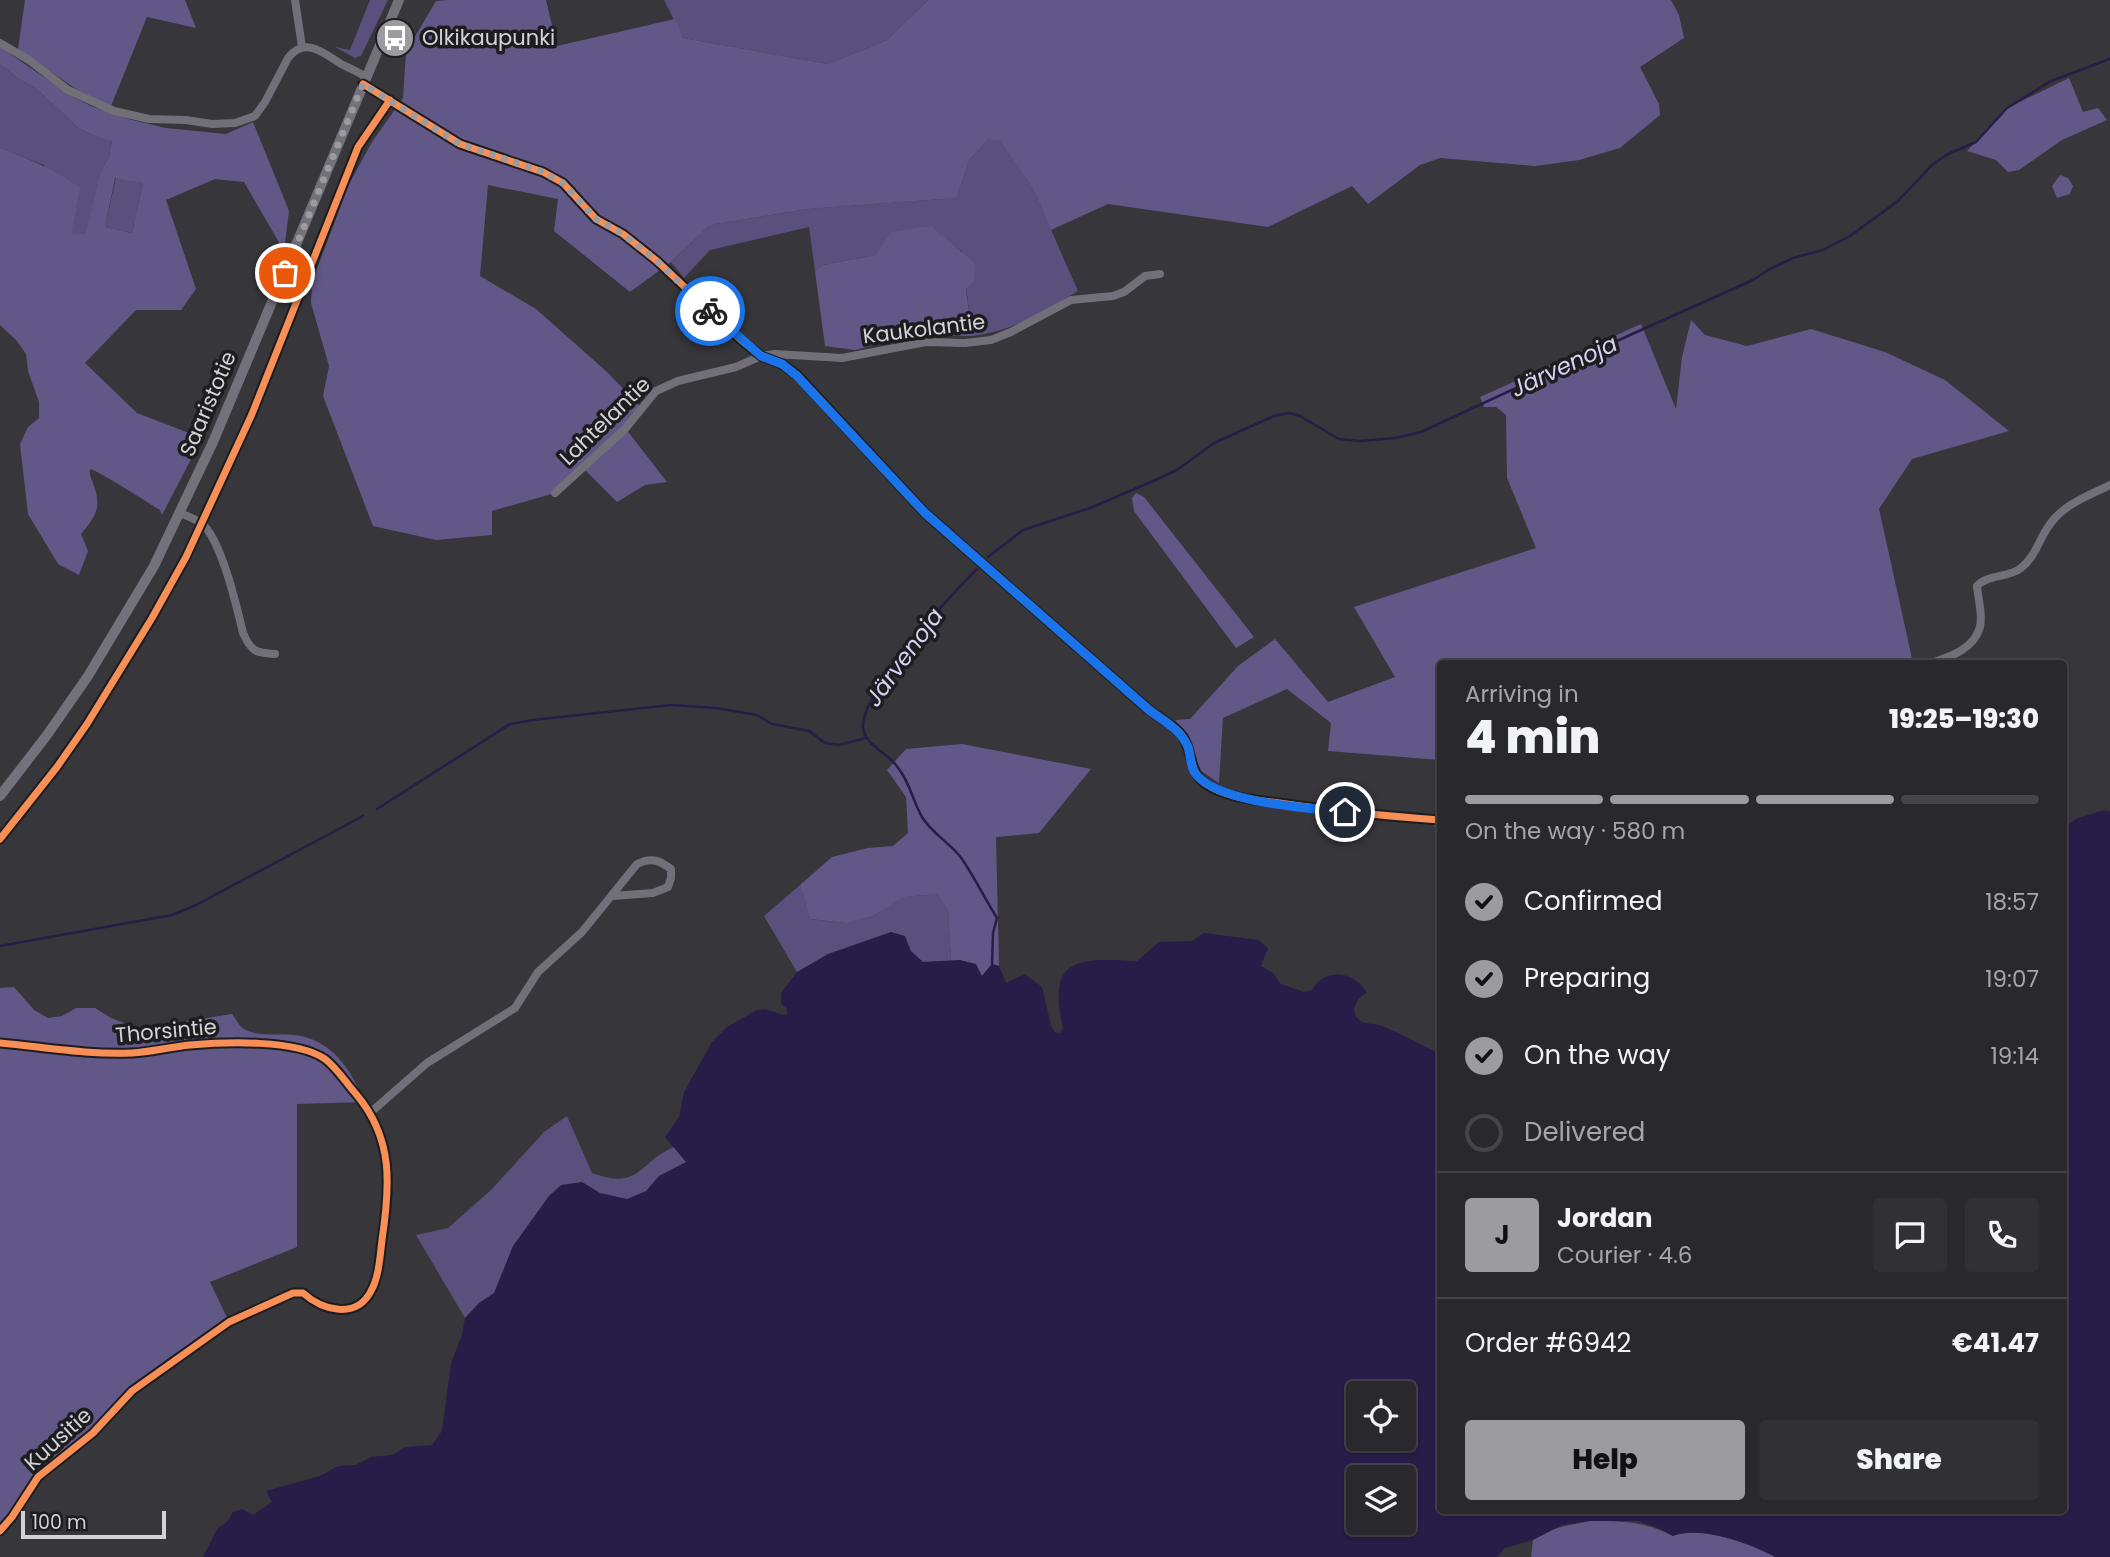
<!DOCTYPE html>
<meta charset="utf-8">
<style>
body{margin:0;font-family:Poppins,sans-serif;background:#313034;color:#f1f3f6;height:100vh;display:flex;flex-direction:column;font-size:26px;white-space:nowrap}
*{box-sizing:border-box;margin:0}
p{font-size:23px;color:#a5a6a9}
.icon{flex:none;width:38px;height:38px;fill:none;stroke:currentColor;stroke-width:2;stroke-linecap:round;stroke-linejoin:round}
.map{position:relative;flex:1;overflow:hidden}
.drawer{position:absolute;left:1437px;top:660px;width:630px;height:854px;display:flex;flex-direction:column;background:#29282c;border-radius:7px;box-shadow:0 2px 5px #0004,0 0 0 2px #454448}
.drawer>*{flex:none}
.tools{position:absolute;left:1346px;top:1381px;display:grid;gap:14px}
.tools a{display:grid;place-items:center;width:70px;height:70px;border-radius:7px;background:#29282c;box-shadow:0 2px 5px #0004,0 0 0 2px #454448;font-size:35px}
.scale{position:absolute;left:21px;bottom:18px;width:145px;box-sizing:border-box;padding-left:7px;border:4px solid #d3d3d7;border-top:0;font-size:19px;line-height:24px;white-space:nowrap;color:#d3d3d7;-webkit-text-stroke:5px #1d1d20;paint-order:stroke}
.pin{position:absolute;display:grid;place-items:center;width:60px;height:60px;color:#fff;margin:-30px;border:4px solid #fff;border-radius:50%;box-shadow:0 2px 7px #0007}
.courier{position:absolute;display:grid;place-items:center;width:70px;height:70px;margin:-35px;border:5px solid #1a73e8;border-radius:50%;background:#fff;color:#222;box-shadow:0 2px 9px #0007}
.headline em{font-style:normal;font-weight:800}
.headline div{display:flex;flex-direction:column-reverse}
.headline{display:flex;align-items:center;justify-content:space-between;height:119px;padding:0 28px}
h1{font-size:46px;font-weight:800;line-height:52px}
.bar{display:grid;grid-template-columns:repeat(4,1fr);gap:10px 7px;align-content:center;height:84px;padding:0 28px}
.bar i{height:9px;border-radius:5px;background:#454448}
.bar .active{background:#9c9ca0}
.bar p{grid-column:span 4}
.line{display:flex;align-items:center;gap:18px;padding:0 28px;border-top:2px solid #454448}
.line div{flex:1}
.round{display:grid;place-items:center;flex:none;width:74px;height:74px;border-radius:7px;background:#313034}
ol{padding:0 28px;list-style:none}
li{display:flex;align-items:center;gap:21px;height:77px}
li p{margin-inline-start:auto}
li .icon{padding:7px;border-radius:50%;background:#9c9ca0;color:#111;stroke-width:4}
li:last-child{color:#a5a6a9}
li i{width:38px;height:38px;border:4px solid #454448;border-radius:50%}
.cta{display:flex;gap:14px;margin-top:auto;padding:14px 28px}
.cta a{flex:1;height:80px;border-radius:7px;background:#9c9ca0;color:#111;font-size:28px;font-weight:800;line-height:80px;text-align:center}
.cta a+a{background:#313034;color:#f1f3f6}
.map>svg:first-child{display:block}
.green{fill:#5a507d}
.forest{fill:#625888;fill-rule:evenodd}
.water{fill:#281c48;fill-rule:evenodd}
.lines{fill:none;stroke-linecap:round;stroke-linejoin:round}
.stream{stroke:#281c48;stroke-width:2.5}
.street{stroke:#716f77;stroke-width:8}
.secondary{stroke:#73727b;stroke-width:10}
.cycleway-casing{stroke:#1d1d20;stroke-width:11}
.cycleway{stroke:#f78f57;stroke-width:7}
.done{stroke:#9c9ca0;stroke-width:7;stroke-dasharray:0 12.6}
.route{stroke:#1a73e8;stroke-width:9}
.labels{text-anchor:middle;stroke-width:7;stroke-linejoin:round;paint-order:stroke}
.poi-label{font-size:21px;fill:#d3d3d7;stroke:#1d1d20;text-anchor:start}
.street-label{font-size:21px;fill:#d3d3d7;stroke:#1d1d20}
.water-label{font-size:23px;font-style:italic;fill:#d7d1f3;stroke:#1d1d20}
</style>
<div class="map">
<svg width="2110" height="1557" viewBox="0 0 2110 1557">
<rect width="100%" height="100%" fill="#37363a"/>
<path class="green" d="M370 0H388L361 56 355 58 335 47 350 50Z
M664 0H928L887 40 828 64 683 38Z
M0 64 19 79 38 90 77 127 91 134 112 140 109 157 100 172 87 234H71L44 165 0 148Z
M989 139H1000L1033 189 1078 291C1040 313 1016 330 972 336L962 251 944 240 930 226 876 255 823 265 815 271 809 227 710 250 684 278 671 262 710 225 807 209 956 198 970 159Z
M116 177 143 183 132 233 105 227Z
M800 885 810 919 846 923 873 916 903 897 937 894 948 910 951 961 923 962 818 979 797 972 764 916Z
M567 1116 592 1173C641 1191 638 1162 674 1147L707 1176 489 1349 465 1318 416 1235 448 1228 491 1190 544 1132Z"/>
<path class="forest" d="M25 0H185L196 28 147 17 111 106 76 89 18 49Z
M448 0H546L557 46 675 19 683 38 828 64 887 40 928 0H1671L1679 15 1684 38 1640 67 1659 104 1660 115 1620 148 1579 160 1535 166 1440 158 1420 165 1368 204 1352 186 1268 227 1108 204 1051 230 1033 189 1000 140 989 139 970 159 956 198 807 209 710 225 671 262 630 292 554 231 558 199 488 185 480 276 536 309 607 372 642 408 626 429 667 482 645 485 617 502 583 468 555 493 492 511V535L436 540 373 526 323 396 329 366 311 303 312 282 349 184 372 142 403 98 406 52 436 1Z
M0 47 73 97 91 106 128 119 166 128 226 134 253 122 289 211 284 251 244 182 215 179 166 200 196 289 181 310H136L85 363 137 413 202 438 162 515 160 510C149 503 97 470 90 469 89 476 92 479 94 486 102 509 95 517 81 534L88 551 79 575 58 564 28 514 20 444 28 427 39 418V402L28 371 26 354 17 341 0 325V148C29 159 55 169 80 188L71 234H86L100 172 109 157 112 141 91 134 77 127 38 90 19 79 0 64ZM115 178 143 183 132 233 105 227Z
M2069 78 2083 112 2098 108 2107 120 2062 140 2019 170 2008 172 1996 160 1967 151 2007 108Z
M2060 175 2068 178 2073 186 2070 194 2057 198 2052 186Z
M931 226C945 240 961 250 975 263L974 281 966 289 972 336 913 335 855 350 825 346 815 271 823 265 876 255 891 232Z
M1691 320 1705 335 1747 346 1811 329 1885 352 1945 380 2009 431 1912 459 1879 509 1913 663H1440V827H1434L1440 760 1328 751 1331 723 1287 689 1223 718 1219 783 1201 771 1184 730 1175 720 1190 719 1238 666 1275 639 1328 702 1395 677 1354 607 1536 548 1507 478 1506 415 1496 407H1484L1480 397 1641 324 1676 409 1682 357Z
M1136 493 1144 497 1254 637 1236 648 1134 511 1132 498Z
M962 744 1091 769 1039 833 996 837 999 966 992 964 982 976 960 960 951 961 948 910 937 894 904 897 873 916 847 923 810 919 800 885 832 857 868 848 893 846 908 833 906 797 887 770 906 749Z
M14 987 34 1010 48 1018 62 1016 76 1008H95L111 1018 148 1032 175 1023 232 1014C236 1019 240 1028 246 1030 263 1038 283 1032 301 1036 333 1043 354 1072 363 1102L297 1104V1247L210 1282 229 1322 132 1391 93 1433 53 1463 0 1531V988Z
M1590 1521C1623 1521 1643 1521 1673 1536 1699 1525 1752 1543 1775 1557H1531L1533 1540C1555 1526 1566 1526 1590 1521Z"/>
<path class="water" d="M2104 810 2110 812V1557H1775C1752 1544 1699 1525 1673 1536L1656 1527 1637 1521H1590L1562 1525 1533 1540 1505 1548 1497 1557H203L217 1529 228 1521 233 1512 242 1509 253 1515 272 1502 266 1491 320 1476 338 1466 356 1465 371 1457 392 1455 405 1447 432 1445 442 1431 451 1363 462 1335 465 1318 479 1303 494 1293 513 1246 549 1196 561 1185 582 1182 600 1193 627 1199 646 1191 659 1176 686 1162 665 1137 679 1117 684 1092 712 1042 727 1027 757 1010 765 1009 783 1015 787 1014V1009L781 1003V993L797 972 828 954 891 932 905 936 911 951 923 962 960 960 976 964 982 976 992 964 999 966 1006 983 1025 974 1042 987 1051 1026 1055 1032 1060 1033 1063 1029C1047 957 1076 958 1137 961L1159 942 1192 941 1204 933 1258 940 1268 948 1261 966 1273 973 1281 984 1304 992 1312 990C1325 967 1355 971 1367 993 1358 996 1349 1011 1358 1019 1364 1025 1372 1023 1379 1025 1400 1032 1420 1045 1440 1054V1510H2063V828L2076 819ZM1358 1393H1404V1438H1358ZM1358 1477H1404V1522H1358Z"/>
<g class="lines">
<path class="stream" d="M988 557 1023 530 1090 508 1151 482 1177 470 1214 443 1274 416 1289 413 1300 416 1339 439 1360 441 1396 438 1421 432 1630 335 1753 280 1768 270 1793 258 1823 250 1850 236 1898 201 1931 166 1946 155 1976 142 2007 108 2051 81 2110 59
M977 569C949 597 863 689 863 726 863 744 886 752 896 765 910 782 912 799 922 817 932 834 951 843 962 859 975 878 985 899 997 918L993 933 992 964
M377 809 510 724 533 720 671 705 716 708 757 715 772 724 809 731 825 743 839 745 866 738
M0 946 172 915 196 905 363 816"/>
<path class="street" d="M295 0 302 47
M0 43 29 60 68 90 114 111 149 119 186 120 212 124 235 123 255 116 265 102 288 58C305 36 324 53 341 64 349 68 358 72 366 77
M363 84 460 144 543 172 563 183 596 219 623 234 657 261 741 340 761 356 782 364 797 375 925 513 1149 710C1159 717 1171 724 1180 733 1194 748 1187 772 1206 784 1226 798 1255 800 1279 803 1333 811 1386 816 1440 820
M555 493 625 429 656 391 678 381 736 367 761 356 775 354 842 358 926 342 965 343 991 340 1011 332 1071 300 1113 296 1124 292 1145 276 1160 274
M180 513C187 516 195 519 201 523 221 538 237 607 243 633 251 651 255 653 275 654
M1931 663C1950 657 1974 649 1980 627 1983 614 1978 599 1977 586 1988 574 2009 578 2021 568 2035 557 2039 540 2048 527 2062 505 2087 496 2110 485
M0 1043C44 1047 88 1055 132 1053 151 1052 170 1047 190 1045 224 1042 296 1039 325 1059 337 1068 346 1083 356 1094 394 1139 390 1186 382 1240 380 1256 379 1277 371 1291 356 1320 322 1310 303 1293H293L229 1322 132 1391 93 1433 38 1477 12 1517 0 1531
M370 1113 427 1063 515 1008 538 972 582 932 637 864C651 857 659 860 671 869V878L668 887 653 893 612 896"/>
<path class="secondary" d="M0 796 47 735 88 676 154 566 213 442 399 0"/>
<defs>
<path id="cycleway" d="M363 84 460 144 543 172 563 183 596 219 623 234 657 261 741 340 761 356 782 364 797 375 925 513 1149 710C1159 717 1171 724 1180 733 1194 748 1187 772 1206 784 1226 798 1255 800 1279 803 1333 811 1386 816 1440 820
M0 839 57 767 87 724 152 618 186 557 252 414 358 147 390 100
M0 1043C44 1047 88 1055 132 1053 151 1052 170 1047 190 1045 224 1042 296 1039 325 1059 337 1068 346 1083 356 1094 394 1139 390 1186 382 1240 380 1256 379 1277 371 1291 356 1320 322 1310 303 1293H293L229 1322 132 1391 93 1433 38 1477 12 1517 0 1531"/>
</defs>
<use href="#cycleway" class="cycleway-casing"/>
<use href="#cycleway" class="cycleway"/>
</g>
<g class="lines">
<path class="done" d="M285 273 363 84 460 144 543 172 563 183 596 219 623 234 657 261 710 311"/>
<path class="route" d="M710 311 761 356 782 364 796 375 925 513 1149 710C1164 721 1181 730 1188 747 1191 756 1190 766 1195 773 1216 803 1309 808 1345 812"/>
</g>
<defs>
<symbol id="bus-disc" viewBox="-11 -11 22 22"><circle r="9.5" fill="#9c9ca0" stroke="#1d1d20"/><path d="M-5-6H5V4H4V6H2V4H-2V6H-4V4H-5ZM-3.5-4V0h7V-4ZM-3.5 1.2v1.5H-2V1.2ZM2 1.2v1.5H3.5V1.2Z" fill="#fff"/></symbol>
</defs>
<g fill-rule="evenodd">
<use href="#bus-disc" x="373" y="16" width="44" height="44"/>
</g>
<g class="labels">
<g class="poi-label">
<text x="422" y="45">Olkikaupunki</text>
</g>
<g class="street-label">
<text transform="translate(924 329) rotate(-7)" y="7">Kaukolantie</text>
<text transform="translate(208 404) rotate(-67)" y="7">Saaristotie</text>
<text transform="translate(605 421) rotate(-44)" y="7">Lahtelantie</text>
<text transform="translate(166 1031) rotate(-5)" y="7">Thorsintie</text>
<text transform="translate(58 1439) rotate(-42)" y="7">Kuusitie</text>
</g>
<g class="water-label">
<text transform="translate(1564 366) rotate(-25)" y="8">Järvenoja</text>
<text transform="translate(904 657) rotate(-54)" y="8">Järvenoja</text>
</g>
</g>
</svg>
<div class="tools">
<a><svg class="icon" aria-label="locate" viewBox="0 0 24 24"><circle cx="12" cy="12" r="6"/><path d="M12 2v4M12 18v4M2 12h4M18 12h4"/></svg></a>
<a><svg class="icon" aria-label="layers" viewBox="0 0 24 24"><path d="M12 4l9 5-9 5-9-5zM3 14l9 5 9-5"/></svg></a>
</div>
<div class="scale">100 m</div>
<div class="pin" style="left:285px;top:273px;background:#ea580c"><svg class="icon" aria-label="bag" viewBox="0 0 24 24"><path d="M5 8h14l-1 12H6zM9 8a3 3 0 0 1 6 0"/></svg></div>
<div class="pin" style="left:1345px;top:812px;background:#1f2937"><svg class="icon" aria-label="home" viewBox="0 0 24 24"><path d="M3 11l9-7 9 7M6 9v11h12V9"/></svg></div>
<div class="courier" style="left:710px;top:311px"><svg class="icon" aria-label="bike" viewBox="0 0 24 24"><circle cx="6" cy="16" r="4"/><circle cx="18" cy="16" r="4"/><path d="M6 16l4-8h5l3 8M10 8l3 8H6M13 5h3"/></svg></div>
<section class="drawer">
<div class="headline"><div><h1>4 min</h1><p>Arriving in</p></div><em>19:25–19:30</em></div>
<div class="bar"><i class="active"></i><i class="active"></i><i class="active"></i><i></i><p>On the way · 580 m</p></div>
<ol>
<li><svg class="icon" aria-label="check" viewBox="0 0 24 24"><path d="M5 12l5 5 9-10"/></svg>Confirmed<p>18:57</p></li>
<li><svg class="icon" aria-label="check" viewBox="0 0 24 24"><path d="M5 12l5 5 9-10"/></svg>Preparing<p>19:07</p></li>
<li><svg class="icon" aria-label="check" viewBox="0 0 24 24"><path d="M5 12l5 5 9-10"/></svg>On the way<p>19:14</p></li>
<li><i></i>Delivered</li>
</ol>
<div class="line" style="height:126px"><b class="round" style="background:#9c9ca0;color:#111">J</b><div><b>Jordan</b><p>Courier · 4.6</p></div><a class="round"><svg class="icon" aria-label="chat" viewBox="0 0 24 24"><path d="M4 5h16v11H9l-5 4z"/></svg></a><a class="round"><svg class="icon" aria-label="phone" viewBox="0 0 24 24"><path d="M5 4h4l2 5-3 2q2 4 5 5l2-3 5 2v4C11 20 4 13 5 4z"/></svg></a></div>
<div class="line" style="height:91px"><div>Order #6942</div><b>€41.47</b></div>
<div class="cta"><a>Help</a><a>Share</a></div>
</section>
</div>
